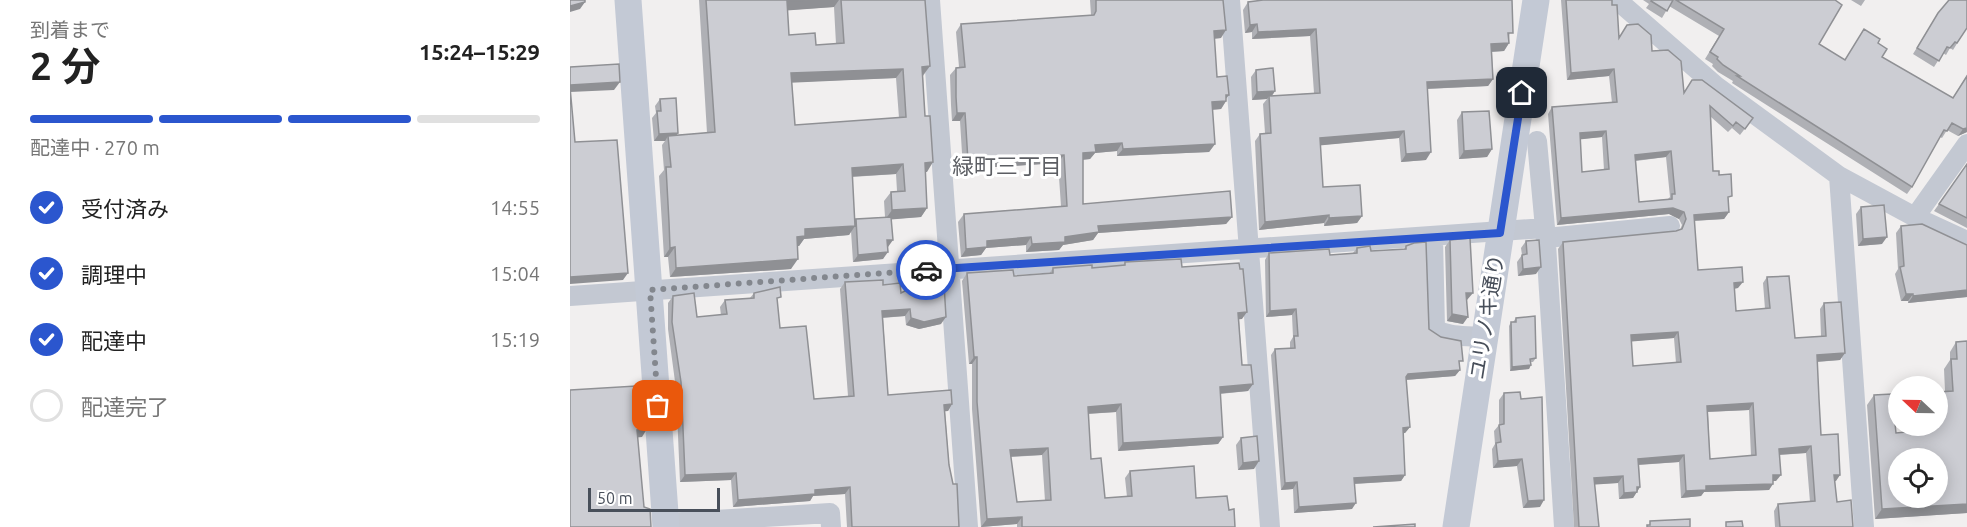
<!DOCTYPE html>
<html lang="ja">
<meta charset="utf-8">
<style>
body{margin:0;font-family:Ubuntu,"Noto Sans JP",sans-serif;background:#f6f6f6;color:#222;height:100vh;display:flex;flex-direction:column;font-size:22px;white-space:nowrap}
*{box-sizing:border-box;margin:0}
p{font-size:20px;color:#767676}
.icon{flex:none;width:33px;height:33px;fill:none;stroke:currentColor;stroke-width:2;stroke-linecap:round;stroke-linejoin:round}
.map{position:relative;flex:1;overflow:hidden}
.details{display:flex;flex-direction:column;background:#fff;width:570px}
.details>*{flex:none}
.needle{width:39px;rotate:292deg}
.fabs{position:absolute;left:1318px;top:376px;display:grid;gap:12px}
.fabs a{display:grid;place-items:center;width:60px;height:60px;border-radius:50%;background:#fff;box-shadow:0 3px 15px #0003;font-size:30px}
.scale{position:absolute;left:18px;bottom:15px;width:132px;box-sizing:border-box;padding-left:6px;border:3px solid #484f5a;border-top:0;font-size:16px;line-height:21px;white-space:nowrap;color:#484f5a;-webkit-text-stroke:4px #fff;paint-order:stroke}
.pin{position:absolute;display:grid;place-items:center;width:51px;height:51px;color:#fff;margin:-26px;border-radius:12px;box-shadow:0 3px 9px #0006}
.courier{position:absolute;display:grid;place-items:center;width:60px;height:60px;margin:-30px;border:4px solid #2b56ce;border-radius:50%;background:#fff;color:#222;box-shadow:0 2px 8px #0007}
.summary em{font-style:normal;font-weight:700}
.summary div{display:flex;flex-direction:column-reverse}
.summary{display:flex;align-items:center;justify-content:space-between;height:102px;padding:0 30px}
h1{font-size:39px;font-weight:700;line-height:45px}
.bar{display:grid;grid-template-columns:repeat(4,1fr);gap:9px 6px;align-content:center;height:72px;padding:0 30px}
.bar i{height:8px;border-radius:4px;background:#e0e0e0}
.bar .selected{background:#2b56ce}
.bar p{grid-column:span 4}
ol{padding:0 30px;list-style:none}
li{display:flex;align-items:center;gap:18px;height:66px}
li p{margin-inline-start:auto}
li .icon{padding:6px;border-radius:50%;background:#2b56ce;color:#fff;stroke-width:4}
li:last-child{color:#767676}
li i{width:33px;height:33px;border:3px solid #e0e0e0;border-radius:50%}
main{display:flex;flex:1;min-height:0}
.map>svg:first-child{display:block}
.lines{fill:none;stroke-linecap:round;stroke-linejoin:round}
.street{stroke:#c3c8d2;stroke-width:20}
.secondary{stroke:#c3c9d5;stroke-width:27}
.wall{fill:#afb0b5;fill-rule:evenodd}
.shaded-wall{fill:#8f9094}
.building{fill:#cccdd3;stroke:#8f9094;stroke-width:1.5;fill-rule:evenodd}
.done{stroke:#83878e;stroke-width:6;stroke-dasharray:0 10.8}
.route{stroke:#2b56ce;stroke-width:8}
.labels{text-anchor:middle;stroke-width:6;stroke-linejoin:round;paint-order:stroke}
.street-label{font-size:21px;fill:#484f5a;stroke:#fff}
.neighbourhood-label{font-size:22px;fill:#5c5e63;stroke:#fff}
</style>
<main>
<section class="details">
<div class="summary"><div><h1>2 分</h1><p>到着まで</p></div><em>15:24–15:29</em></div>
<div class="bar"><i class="selected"></i><i class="selected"></i><i class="selected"></i><i></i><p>配達中 · 270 m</p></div>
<ol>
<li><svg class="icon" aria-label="check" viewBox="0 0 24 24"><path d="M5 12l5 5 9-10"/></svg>受付済み<p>14:55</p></li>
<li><svg class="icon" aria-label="check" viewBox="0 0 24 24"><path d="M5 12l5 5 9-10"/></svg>調理中<p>15:04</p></li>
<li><svg class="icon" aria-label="check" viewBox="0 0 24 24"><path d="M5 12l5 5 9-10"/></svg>配達中<p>15:19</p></li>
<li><i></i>配達完了</li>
</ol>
</section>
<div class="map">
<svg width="1397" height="527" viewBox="0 0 1397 527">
<rect width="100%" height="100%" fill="#f1efef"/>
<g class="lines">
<path class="street" d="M360 0 398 527
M660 0 700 527
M1047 0 1146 86 1269 176 1345 217 1397 241
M967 141 975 228 994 527
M1269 176 1294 527
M1345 217 1397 144
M863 238 865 329C880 338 897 335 914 338
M976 238 1100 226
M0 296 975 228
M96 523 260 513 261 527"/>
<path class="secondary" d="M58 0 96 527
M886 527 966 0"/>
</g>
<path class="wall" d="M129 0H342L360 66 353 76 357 172H355L357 208 351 217 321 219 318 247 313 259 283 262 281 231 279 235 234 239 229 246H227L221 269 100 277 98 257H94L89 176 94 170 92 145 95 141H84L82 118 86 113 85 106 90 99 108 133 107 135 137 133ZM264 7 266 44 246 45 219 35 217 10ZM326 78 329 118 225 125 222 82ZM326 174 327 191 321 192 314 201 315 217 286 219 285 221 282 177Z
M520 0H653L651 38 644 39 647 77 656 98V101L651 109 642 110 645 144 639 152 547 156V151L525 153 520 159 513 160V204L662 217 656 224 528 233 523 240 493 245 489 250 456 252V245L416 248 411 255 391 257 388 222 394 214 491 206 488 163 393 169 390 121H382L381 105 380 75 386 68 389 67 386 32 391 24 521 15Z
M687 0H942L939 43 934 51 922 52 923 79 918 86 857 89 856 160 831 162 829 138 750 145 753 187 792 216 787 223 754 226V223L689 230 685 141 690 134 695 133 693 104 697 99 682 100 681 77 686 70 705 91 702 96 744 93 740 36 682 39V32L675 33 673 10 678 2 687 1Z
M991 0H1036L1049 37 1082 51 1114 92 1183 118 1170 135 1162 128 1158 132 1141 117 1143 171 1149 175 1158 202 1159 212 1154 219 1124 221 1128 270 1168 288 1164 289 1166 311 1195 309 1193 283 1197 277 1225 338 1251 336 1250 309 1254 303 1275 353 1270 360 1247 362 1251 435 1270 475 1265 481 1267 502 1283 527H1205L1204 511 1208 504 1240 502 1236 453 1210 455 1206 481H1203L1199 490 1134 492 1131 496 1111 498 1109 462 1069 465 1070 487 1063 498 1049 499 1048 483 1024 484 1029 527H1004L988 249 993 242 1106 231 1110 230 1112 225 1109 219 1099 214 987 225 978 114 982 107 1042 103 1039 76 997 80ZM1032 137 1034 170 1012 172 1010 139ZM1096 157 1100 197 1098 199 1069 202 1066 161ZM1104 338 1106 363 1063 366 1061 341ZM1179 410 1181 456 1140 459 1138 412Z
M1073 0H1265L1249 44 1275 60 1294 29 1308 43 1312 57 1383 98 1397 75V132L1388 136 1377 130 1372 138 1370 137 1342 187 1337 194 1162 83 1163 81 1148 72 1142 66 1143 64 1135 59 1149 36 1099 6 1092 18 1076 8 1079 4Z
M1281 0H1295L1291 6Z
M1397 0V29H1396L1383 50 1380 48 1376 55 1373 53 1364 67 1343 54 1368 13Z
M892 112 922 149 917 157 889 159 887 120Z
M1397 164V228L1364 211Z
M1291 207 1312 244 1288 246 1286 214Z
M1331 226 1397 245V297L1338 303V301H1331L1325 274 1328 269 1326 233Z
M880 240 897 300H896L893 324 877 321 875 247Z
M956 241 966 274 948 276 947 262 952 255 951 248Z
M836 246 859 329 889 365 890 370 885 376 836 380 840 427 835 433H833L835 475 831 481 785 484 782 509 724 513 723 489 711 490 701 355 705 349 720 348V342L723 337 722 315 696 317 695 260 699 253 760 255 783 253 787 248 801 251 834 249Z
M555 262 612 267 672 319H669L672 365 683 384 678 391 650 394 653 437 648 444 548 451 546 412 518 414 521 459 535 498 557 497 555 478 560 471 626 498 659 510 665 527H447V524L411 527 402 409V364H399L392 281 397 273 444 276 479 274 483 268H522L553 265ZM472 455 475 501 447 502 440 457Z
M275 282 313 285 331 293 371 324 349 329 336 325 335 316 313 318 318 395 382 404 378 411H375L379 465 389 527H277L275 494 243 496 240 501 163 507 161 480 110 482 106 389 98 329V303L103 296 127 317 151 315 150 307 155 300 180 298 184 293 207 302 210 328 244 399 278 396 270 289Z
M946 318 966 358 963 362H961L959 369 940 371 939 326 941 322H943Z
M1386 342 1397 513 1305 519 1297 405 1304 395 1326 433 1350 431V426H1368L1375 391 1374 369 1380 360V352Z
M934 393 951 399 970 507 953 508 947 466 923 468 922 449 925 444 924 431 929 425V400Z
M671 438 684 469 668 470 666 445Z"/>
<path class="shaded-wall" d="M239 0H269L264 7 210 11 217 1Z
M15 2 10 9 0 12V6Z
M687 24 682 32 675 33 680 25Z
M746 29 740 36 682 39 688 32Z
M656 30 651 38 638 39 644 31Z
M939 43 934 51 916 52 921 44Z
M360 66 353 75 346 76 352 67Z
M333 69 326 78 215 83 221 73Z
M1044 69 1039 76 997 80 1001 73Z
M923 79 918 86 852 89 857 82Z
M50 82 44 90 0 92V85Z
M705 91 700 98 699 96 697 99 682 100 687 92Z
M656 95H659L654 101H656L651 109 637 110 642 102Z
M387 113H395L390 121H382Z
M1397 128V132L1388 136 1393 129Z
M834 131 829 138 744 146 750 138Z
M1036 131 1032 137 1005 140 1010 133Z
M108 133 103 140 98 136 95 141H84L89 134Z
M552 143 547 151 525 153 520 159 507 160 513 153 525 145Z
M645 144 639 152 547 156 553 149Z
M922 149 917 157 889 159 894 151Z
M1101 151 1096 157 1061 161 1065 155Z
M861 152 856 160 831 162 836 154Z
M494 155 488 163 393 169 398 161Z
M363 162 357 172H348L355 163Z
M333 164 326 174 275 177 282 168Z
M357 208 351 217 315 220 322 210Z
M1103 208 1114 212 1109 219 1099 214 987 225 991 218Z
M1159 212 1154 219 1119 221 1124 215Z
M759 215 754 223 689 230 695 222Z
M792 216 787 223 754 226 759 218Z
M662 217 656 224 528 233 523 240 493 245 489 250 456 252 462 244 495 237 528 226Z
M285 226 279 235 234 239 229 246H220L227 237 235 229Z
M461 237 456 245 416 248 411 255 391 257 396 249 417 241Z
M1317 237 1312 244 1288 246 1293 239Z
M317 240H323L318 247Z
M105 247 98 257H94L100 248Z
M318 252 313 259 283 262 288 255Z
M228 259 221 269 100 277 106 268Z
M971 267 966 274 948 276 953 269Z
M58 273 53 280 0 284V277Z
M1173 282 1168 288 1159 289 1164 283Z
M1397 290V297L1338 303 1343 296Z
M896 293H903L897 300H891Z
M1336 294H1343L1338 301H1331Z
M340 309 335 316 307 318 312 311Z
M726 309 722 315 696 317 700 311Z
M677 312 672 319 663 320 668 313Z
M882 314 898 317 893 324 877 321Z
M376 317 371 324 349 329 336 325 341 318Z
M1108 332 1104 338 1056 342 1061 335Z
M1275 353 1270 360 1243 362 1247 355Z
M404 357H407L402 364H399Z
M961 365 959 369 940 371 942 367Z
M890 370 885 376 834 380 838 374Z
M683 384 678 391 645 394 650 387Z
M1183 403 1179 410 1133 412 1137 406Z
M382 404 378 411 369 412 374 405Z
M551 404 546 412 513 414 518 407Z
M840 427 835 433 828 434 833 428Z
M77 429 72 437 61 438 67 430Z
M653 437 648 444 548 451 553 443Z
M1241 446 1236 453 1205 455 1209 449Z
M478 448 472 455 434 457 440 450Z
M1114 455 1109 462 1064 465 1068 459Z
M952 459 947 466 923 468 928 461Z
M689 461 684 469 668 470 673 463Z
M166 473 161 480 110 482 115 475Z
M835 475 831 481 780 484 784 478Z
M1203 475H1211L1206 481H1198Z
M1264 475H1270L1266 481 1260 482Z
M1053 476 1048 483 1019 485 1024 478Z
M727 482 723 489 711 490 715 483Z
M1203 484 1199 490 1134 492 1131 496 1111 498 1116 491 1136 486Z
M280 487 275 494 243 496 240 501 163 507 168 500 245 490Z
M1067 487H1070L1063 498 1049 499 1054 493Z
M974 500 970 507 953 508 958 501Z
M786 503 782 509 724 513 729 507Z
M1397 504V513L1305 519 1312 509Z
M452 517 447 524 411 527 417 519Z"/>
<path class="building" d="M0 0H15V2L0 6Z
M136 0H239L217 1 219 35 245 33 246 45 274 43 271 0H355L360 66 352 67 355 116H360L363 162 355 163 357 208 322 210 321 192 335 191 333 164 282 168 285 226 235 229V236L227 237 228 259 106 268 105 247 100 248 99 222 96 167H101L98 136 145 132ZM333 69 336 117 225 125 221 73Z
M526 0H653L656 30 644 31 647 77 657 76 659 95H656V101L642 102 645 144 553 149 552 143 525 145 526 152 513 153V204L660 191 662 217 528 226 529 232 495 237V242L462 244 461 237 417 241V247L396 249 394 214 497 206 494 155 398 161 395 113H387L386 97V68L395 67 391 24 524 15 526 11Z
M693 0H942L943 33H938L939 43 921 44 923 79 857 82 861 152 836 154 834 131 750 138 753 187 790 185 792 216 759 218V215L695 222 690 134 701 133 699 96 750 93 746 29 688 32 687 24 680 25 678 2Z
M996 0H1042V5H1047L1049 38 1057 25 1068 24 1081 35 1082 51 1098 50 1111 61 1114 93 1122 80H1132L1183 118 1175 129 1166 122 1163 126 1140 106 1143 171H1149V175L1161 174 1162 196 1158 197 1159 212 1124 215 1128 270 1172 267 1173 282 1164 283 1166 311 1200 308 1197 277 1219 276 1225 338 1256 336 1254 303 1271 302 1275 353 1247 355 1249 399 1251 435 1268 434 1270 475H1264L1267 502 1281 500 1283 527H1210L1208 504 1245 501 1241 446 1209 449 1211 475H1203V484L1136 486V490L1116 491 1114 455 1068 459 1070 487H1067V492L1054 493 1053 476 1024 478 1029 527H1009L993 242 1106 231 1112 229 1116 219 1114 212 1103 208 991 218 982 107 1047 102 1044 69 1001 73ZM1036 131 1039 169 1012 172 1010 133ZM1101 151 1105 194H1102V199L1069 202 1065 155ZM1108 332 1111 362 1063 366 1061 335ZM1183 403 1186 455 1140 459 1137 406Z
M1082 0H1103L1097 11 1081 1Z
M1106 0H1265L1272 5 1249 44 1275 60 1294 29 1310 39 1308 43 1317 49 1312 57 1383 98 1397 76V128L1393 129 1382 123 1377 131 1374 130 1342 187 1167 76H1170L1153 65 1147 59 1148 57 1140 52 1154 29Z
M1379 0H1397V28L1387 43 1385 42 1380 48 1377 47 1369 61 1347 48 1368 13Z
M49 64 50 82 0 85V67Z
M703 68 705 91 687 92 686 70Z
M0 87 5 142 47 140 58 273 0 277Z
M106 98 108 133 89 134 87 111H91L90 99Z
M919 111 922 149 894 151 892 112Z
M1397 164V218L1369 204Z
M1314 205 1317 237 1293 239 1291 207Z
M321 217 323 240H317L318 252 288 255 286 219Z
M1352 224 1397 245V290L1343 296V294H1336L1330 267 1334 266 1331 226Z
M900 238 903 293H896L898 317 882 314 880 240Z
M969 240 971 267 953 269 952 255 957 254 956 241Z
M856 242 859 329 871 337 891 341 893 361H889L890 370 838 374 836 377 840 427 833 428 835 475 784 478 786 503 729 507 727 482 715 483 705 349 725 348 724 336H728L726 309 700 311 699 253 759 249 760 255 787 253V248L800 246 801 251 836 249V246L844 243Z
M611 259 612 267 669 263 670 269H673L677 312 668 313 672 365H681L683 384 650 387 653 437 553 443 551 404 518 407 521 459 531 458 535 498 562 496 560 471 624 466 626 498 657 496 659 510 664 509 665 527H452V517L417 519 407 402V357H404L397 273 443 270 444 276 483 273V268L522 265V268L555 265V262ZM478 448 481 500 447 502 440 450Z
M313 280V285L330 283 331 293 356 280 374 284 376 317 354 322 341 318 340 309 312 311 318 395 381 390 382 404 374 405 379 465 383 484H387L389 527H282L280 487 245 490V494L168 500 166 473 115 475 111 382 102 322 103 296 124 293 127 317 157 314 155 300 184 298V293L210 287 211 297 207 298 210 328 236 326 244 399 284 396 275 282Z
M965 316 966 358 960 359 961 365 942 367 941 322H946V318Z
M1397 341V504L1312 509 1304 395 1322 394 1326 433 1358 430 1357 426H1368V392L1383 391 1381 359H1387L1386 342ZM1329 459H1368V498H1329Z
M66 386 67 415 77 414V429L67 430 74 507 80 509 81 527H0V390Z
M950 392 951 399 972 397 974 500 958 501 952 459 928 461 926 443 931 442 929 425 934 424V393Z
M687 436 689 461 673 463 671 438Z
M1120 519V527H1077V525H1080V521Z
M1172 521 1173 527H1156V522Z
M845 524V527H803Z"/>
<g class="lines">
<path class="done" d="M88 406 80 290 356 270"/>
<path class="route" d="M356 270 930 233 952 93"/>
</g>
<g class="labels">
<g class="street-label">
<text transform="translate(917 317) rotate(-81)" y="7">ユリノキ通り</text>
</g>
<g class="neighbourhood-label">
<text x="437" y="174">緑町三丁目</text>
</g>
</g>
</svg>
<div class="fabs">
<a><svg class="needle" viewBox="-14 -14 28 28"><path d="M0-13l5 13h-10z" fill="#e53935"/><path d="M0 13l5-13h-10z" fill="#767676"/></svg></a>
<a><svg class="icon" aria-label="locate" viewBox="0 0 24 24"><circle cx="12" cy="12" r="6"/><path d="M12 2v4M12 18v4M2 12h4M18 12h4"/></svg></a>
</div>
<div class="scale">50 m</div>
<div class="pin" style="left:88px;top:406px;background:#ea580c"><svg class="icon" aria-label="bag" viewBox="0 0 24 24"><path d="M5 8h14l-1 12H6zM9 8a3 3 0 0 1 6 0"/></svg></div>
<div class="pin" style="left:952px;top:93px;background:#1f2937"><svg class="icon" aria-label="home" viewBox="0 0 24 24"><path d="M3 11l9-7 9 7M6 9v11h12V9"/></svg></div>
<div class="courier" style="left:356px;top:270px"><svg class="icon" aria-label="car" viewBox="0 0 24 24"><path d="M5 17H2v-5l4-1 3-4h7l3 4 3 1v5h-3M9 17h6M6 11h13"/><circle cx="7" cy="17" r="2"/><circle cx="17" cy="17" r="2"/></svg></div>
</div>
</main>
